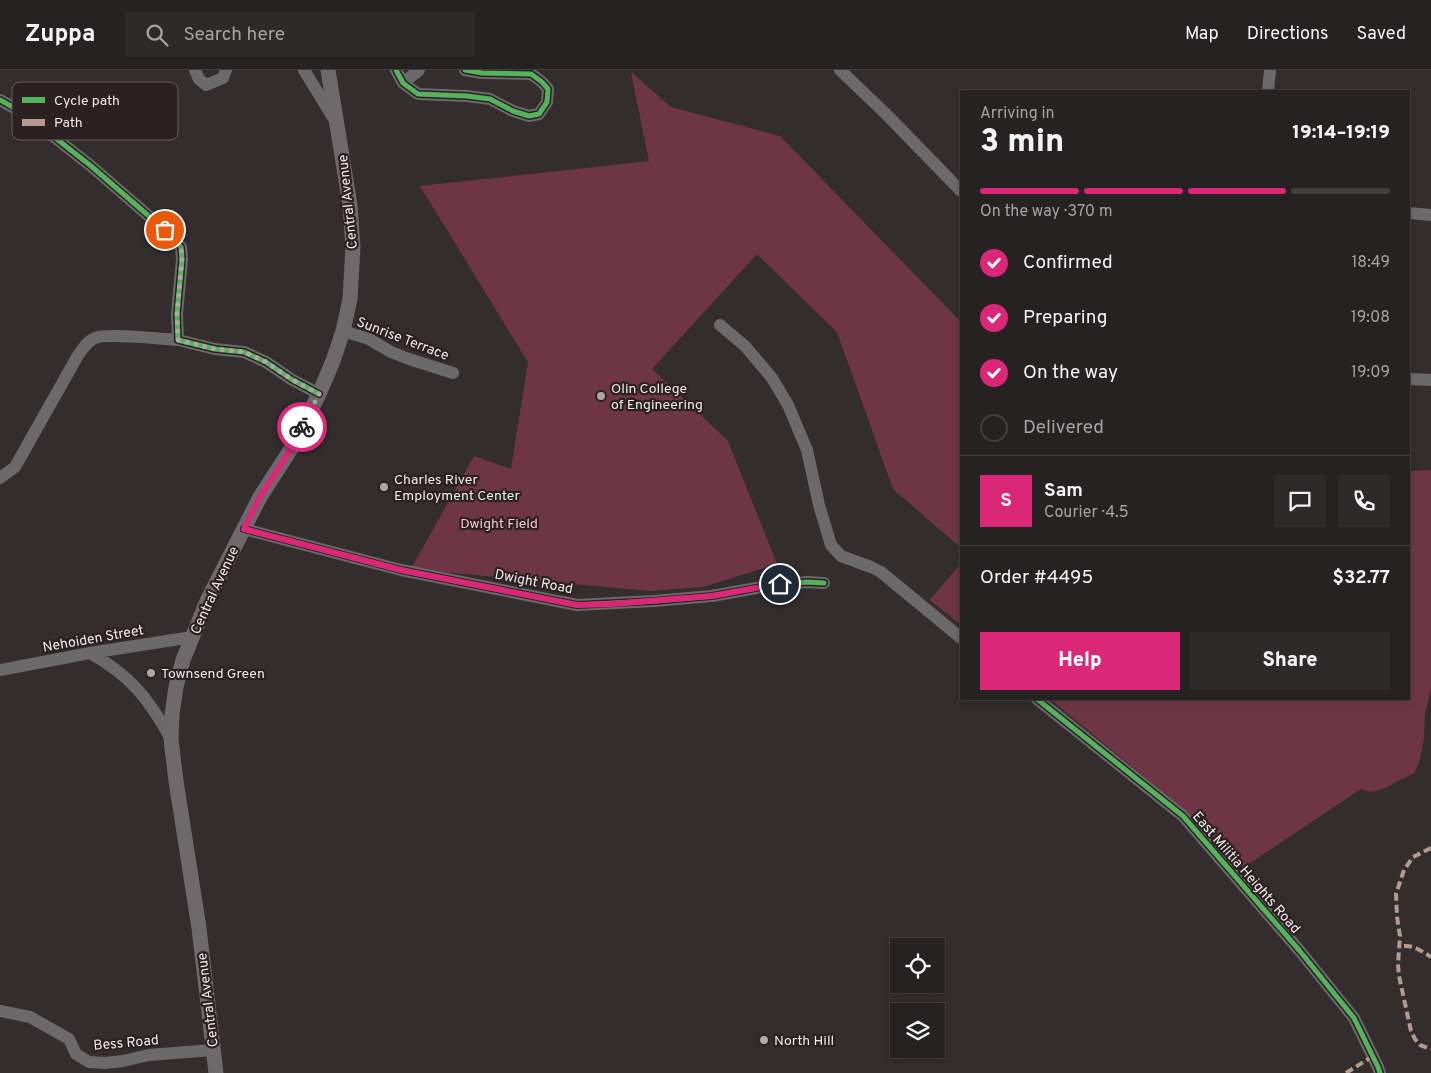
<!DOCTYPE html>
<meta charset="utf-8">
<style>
body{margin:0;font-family:Overpass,sans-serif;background:#2e2a2a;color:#f1f3f6;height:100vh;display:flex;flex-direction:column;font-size:19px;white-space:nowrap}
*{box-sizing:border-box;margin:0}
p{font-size:16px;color:#a4a4a5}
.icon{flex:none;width:28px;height:28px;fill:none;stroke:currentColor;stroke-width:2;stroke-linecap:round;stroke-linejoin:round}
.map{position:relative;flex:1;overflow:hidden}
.panel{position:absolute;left:960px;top:20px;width:450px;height:610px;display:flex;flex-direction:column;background:#262222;border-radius:0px;box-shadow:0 2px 8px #0003,0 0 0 1px #423f40}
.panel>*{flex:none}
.tools{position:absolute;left:890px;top:868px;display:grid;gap:10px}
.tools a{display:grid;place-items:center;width:55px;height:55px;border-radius:0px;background:#262222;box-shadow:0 2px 8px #0003,0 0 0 1px #423f40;font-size:25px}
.pin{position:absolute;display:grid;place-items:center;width:42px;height:42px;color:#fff;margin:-21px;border:2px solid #fff;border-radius:50%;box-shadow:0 1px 5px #0007}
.courier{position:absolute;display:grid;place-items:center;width:50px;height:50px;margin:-25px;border:4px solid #db2777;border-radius:50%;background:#fff;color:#222;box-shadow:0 1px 6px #0007}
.overview em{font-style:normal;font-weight:800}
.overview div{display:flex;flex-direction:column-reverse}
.overview{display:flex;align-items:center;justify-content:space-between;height:85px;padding:0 20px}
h1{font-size:32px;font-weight:800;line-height:38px}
.bar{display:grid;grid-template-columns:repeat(4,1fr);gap:8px 5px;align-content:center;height:60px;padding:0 20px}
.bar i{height:6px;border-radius:4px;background:#423f40}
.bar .on{background:#db2777}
.bar p{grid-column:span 4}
.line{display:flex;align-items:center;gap:12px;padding:0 20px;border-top:1px solid #423f40}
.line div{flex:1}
.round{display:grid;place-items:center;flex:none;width:52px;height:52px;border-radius:0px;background:#2e2a2a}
ol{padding:0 20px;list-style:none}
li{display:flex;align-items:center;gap:15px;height:55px}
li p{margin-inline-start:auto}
li .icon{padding:5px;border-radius:50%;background:#db2777;color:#fff;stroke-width:4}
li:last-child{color:#a4a4a5}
li i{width:28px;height:28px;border:2px solid #423f40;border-radius:50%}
.primary-button{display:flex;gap:10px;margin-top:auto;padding:10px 20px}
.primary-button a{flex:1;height:58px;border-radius:0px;background:#db2777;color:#fff;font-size:20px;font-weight:800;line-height:58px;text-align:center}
.primary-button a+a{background:#2e2a2a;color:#f1f3f6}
header{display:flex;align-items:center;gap:30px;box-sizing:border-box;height:70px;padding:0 25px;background:#262222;border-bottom:1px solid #423f40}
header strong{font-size:24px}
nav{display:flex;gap:28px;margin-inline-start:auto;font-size:18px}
.search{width:350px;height:45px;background:#2e2a2a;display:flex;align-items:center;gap:12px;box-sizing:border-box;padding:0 18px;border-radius:0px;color:#a4a4a5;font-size:19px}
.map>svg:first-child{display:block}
.green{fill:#6e3644}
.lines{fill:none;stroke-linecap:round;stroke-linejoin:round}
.minor{stroke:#6b696a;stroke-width:12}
.major{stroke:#6e696a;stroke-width:15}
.quiet{stroke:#b69a8f;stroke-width:4;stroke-dasharray:8 4;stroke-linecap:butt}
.cycleway-casing{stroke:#2b2123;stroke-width:8}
.cycleway{stroke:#56b35d;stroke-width:5}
.done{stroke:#ada7a8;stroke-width:5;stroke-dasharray:0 9}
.route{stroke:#db2777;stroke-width:6}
.poi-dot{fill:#ada7a8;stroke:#2b2123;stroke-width:2}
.labels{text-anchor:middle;stroke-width:4.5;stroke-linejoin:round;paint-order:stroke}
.street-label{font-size:14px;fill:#efe8e9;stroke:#2b2123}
.poi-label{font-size:14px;fill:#efe8e9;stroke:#2b2123;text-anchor:start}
.park-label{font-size:14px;fill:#f6c7d0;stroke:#2b2123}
.key{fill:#2b2123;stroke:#665d5e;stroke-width:1}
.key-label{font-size:14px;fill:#efe8e9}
</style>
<header>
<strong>Zuppa</strong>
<div class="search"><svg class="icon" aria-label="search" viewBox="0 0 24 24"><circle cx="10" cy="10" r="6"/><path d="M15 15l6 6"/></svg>Search here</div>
<nav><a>Map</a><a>Directions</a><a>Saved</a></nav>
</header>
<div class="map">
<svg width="1431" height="1003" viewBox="0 0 1431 1003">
<rect width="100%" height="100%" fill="#332d2e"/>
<path class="green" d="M631 2 671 37 780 66 961 252V478L893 419 837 262 757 184 652 299 728 371 777 494 703 517 650 521 443 502 412 497 474 386 511 399 528 292 420 116 649 91Z
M1431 400V618L1425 644 1424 668 1420 690 1414 703 1383 719 1371 722 1361 719 1243 798 1193 747 1050 629H1409V401Z
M961 493V555L930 530Z"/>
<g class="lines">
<path class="minor" d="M195 0 199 9 206 15 223 8 226 0
M304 0 334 49
M396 0 403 13 418 24 467 26 490 29 513 41 529 46 539 44 547 32 548 19 542 12 531 4 482 3 465 0
M840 0 886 44 961 121
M403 13 419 0
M1268 21 1270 0
M0 30 25 44 91 96 165 160 181 177 182 189 177 244 178 270 215 279 244 282 266 292 291 309 319 324
M1409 143 1431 145
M720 255 745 276 772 308 788 335 807 380 819 435 831 475 841 486 871 497 881 502 961 568
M343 261 369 269 391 282 409 289 453 303
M1409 309 1431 310
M0 408 15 397 77 287C82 280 87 271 95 268 107 263 162 269 178 270
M244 459 401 500 577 535 654 531 712 526 767 516 807 512 824 513
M90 583C130 605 149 629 171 669
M0 600 90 583 192 567
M1037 629 1183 746 1299 880 1354 948 1378 997 1380 1003
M0 941 30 947 69 969 76 984 89 992 105 993 123 991 149 985 213 980"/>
<path class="major" d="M216 1003 199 858 176 711 171 669 172 644 176 617 183 590 207 531 260 427 291 379 319 324 333 291 343 261 350 229 353 177 350 135 328 0"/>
<path class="quiet" d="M1431 778 1413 787 1404 800 1396 824 1397 847 1400 866 1398 894 1399 906 1411 961 1415 969 1420 975 1431 979
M1404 876C1414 875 1423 882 1431 887
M1346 1003 1373 986"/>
<defs>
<path id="cycleway" d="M396 0 403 13 418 24 467 26 490 29 513 41 529 46 539 44 547 32 548 19 542 12 531 4 482 3 465 0
M0 30 25 44 91 96 165 160 181 177 182 189 177 244 178 270 215 279 244 282 266 292 291 309 319 324
M244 459 401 500 577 535 654 531 712 526 767 516 807 512 824 513
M1037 629 1183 746 1299 880 1354 948 1378 997 1380 1003"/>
</defs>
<use href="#cycleway" class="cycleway-casing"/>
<use href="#cycleway" class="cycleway"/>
</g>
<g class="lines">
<path class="done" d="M165 160 181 177 182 189 177 244 178 270 215 279 244 282 266 292 291 309 319 324 302 357"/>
<path class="route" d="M302 357 291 379 260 427 244 459 401 500 577 535 612 534 712 526 767 516 780 514"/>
</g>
<g class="poi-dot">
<circle cx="601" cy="326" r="5"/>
<circle cx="384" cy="417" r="5"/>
<circle cx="151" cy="603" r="5"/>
<circle cx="764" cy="970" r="5"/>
</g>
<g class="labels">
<g class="street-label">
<text transform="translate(347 132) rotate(-96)" y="5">Central Avenue</text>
<text transform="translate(403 268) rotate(21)" y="5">Sunrise Terrace</text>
<text transform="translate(534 511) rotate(11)" y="5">Dwight Road</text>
<text transform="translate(214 520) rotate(-65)" y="5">Central Avenue</text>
<text transform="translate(93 568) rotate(-10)" y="5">Nehoiden Street</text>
<text transform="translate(1247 802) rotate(49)" y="5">East Militia Heights Road</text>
<text transform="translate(207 930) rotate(-97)" y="5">Central Avenue</text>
<text transform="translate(126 972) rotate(-5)" y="5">Bess Road</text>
</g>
<g class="poi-label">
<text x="611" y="323">Olin College<tspan x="611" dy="16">of Engineering</tspan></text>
<text x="394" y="414">Charles River<tspan x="394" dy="16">Employment Center</tspan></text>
<text x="161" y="608">Townsend Green</text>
<text x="774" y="975">North Hill</text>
</g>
<g class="park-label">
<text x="499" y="458">Dwight Field</text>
</g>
</g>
<rect x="12" y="12" width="166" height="58" rx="8" class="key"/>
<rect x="22" y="27" width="23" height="6" fill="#56b35d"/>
<rect x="22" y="49" width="23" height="7" fill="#b69a8f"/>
<g class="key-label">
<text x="54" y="35">Cycle path</text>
<text x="54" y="57">Path</text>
</g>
</svg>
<div class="tools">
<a><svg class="icon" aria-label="locate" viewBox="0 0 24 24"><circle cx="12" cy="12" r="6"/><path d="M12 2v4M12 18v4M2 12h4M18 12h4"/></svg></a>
<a><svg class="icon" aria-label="layers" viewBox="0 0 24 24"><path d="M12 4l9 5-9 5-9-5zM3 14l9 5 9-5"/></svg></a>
</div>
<div class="pin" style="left:165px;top:160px;background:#ea580c"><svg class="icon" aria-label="bag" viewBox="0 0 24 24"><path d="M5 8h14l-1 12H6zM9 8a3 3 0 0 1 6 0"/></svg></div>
<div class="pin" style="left:780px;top:514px;background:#1f2937"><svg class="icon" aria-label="home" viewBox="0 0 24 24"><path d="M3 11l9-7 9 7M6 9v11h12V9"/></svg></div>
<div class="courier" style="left:302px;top:357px"><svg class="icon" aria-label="bike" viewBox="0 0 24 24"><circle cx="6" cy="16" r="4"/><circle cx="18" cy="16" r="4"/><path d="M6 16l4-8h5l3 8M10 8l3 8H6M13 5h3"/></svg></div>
<section class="panel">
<div class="overview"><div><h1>3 min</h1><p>Arriving in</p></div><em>19:14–19:19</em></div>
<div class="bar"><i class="on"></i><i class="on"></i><i class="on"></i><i></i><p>On the way · 370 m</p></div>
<ol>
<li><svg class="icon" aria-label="check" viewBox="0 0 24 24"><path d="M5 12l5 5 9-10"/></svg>Confirmed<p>18:49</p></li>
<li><svg class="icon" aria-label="check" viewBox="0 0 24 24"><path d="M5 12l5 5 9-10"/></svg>Preparing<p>19:08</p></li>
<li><svg class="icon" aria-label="check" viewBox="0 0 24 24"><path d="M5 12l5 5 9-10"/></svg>On the way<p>19:09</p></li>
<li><i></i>Delivered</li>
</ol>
<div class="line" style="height:90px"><b class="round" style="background:#db2777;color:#fff">S</b><div><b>Sam</b><p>Courier · 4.5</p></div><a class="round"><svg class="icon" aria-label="chat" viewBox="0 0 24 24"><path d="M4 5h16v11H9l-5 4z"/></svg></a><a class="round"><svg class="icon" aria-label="phone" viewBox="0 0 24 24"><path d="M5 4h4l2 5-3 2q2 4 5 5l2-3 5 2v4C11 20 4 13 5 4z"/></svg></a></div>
<div class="line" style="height:65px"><div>Order #4495</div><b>$32.77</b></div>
<div class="primary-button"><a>Help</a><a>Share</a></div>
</section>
</div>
